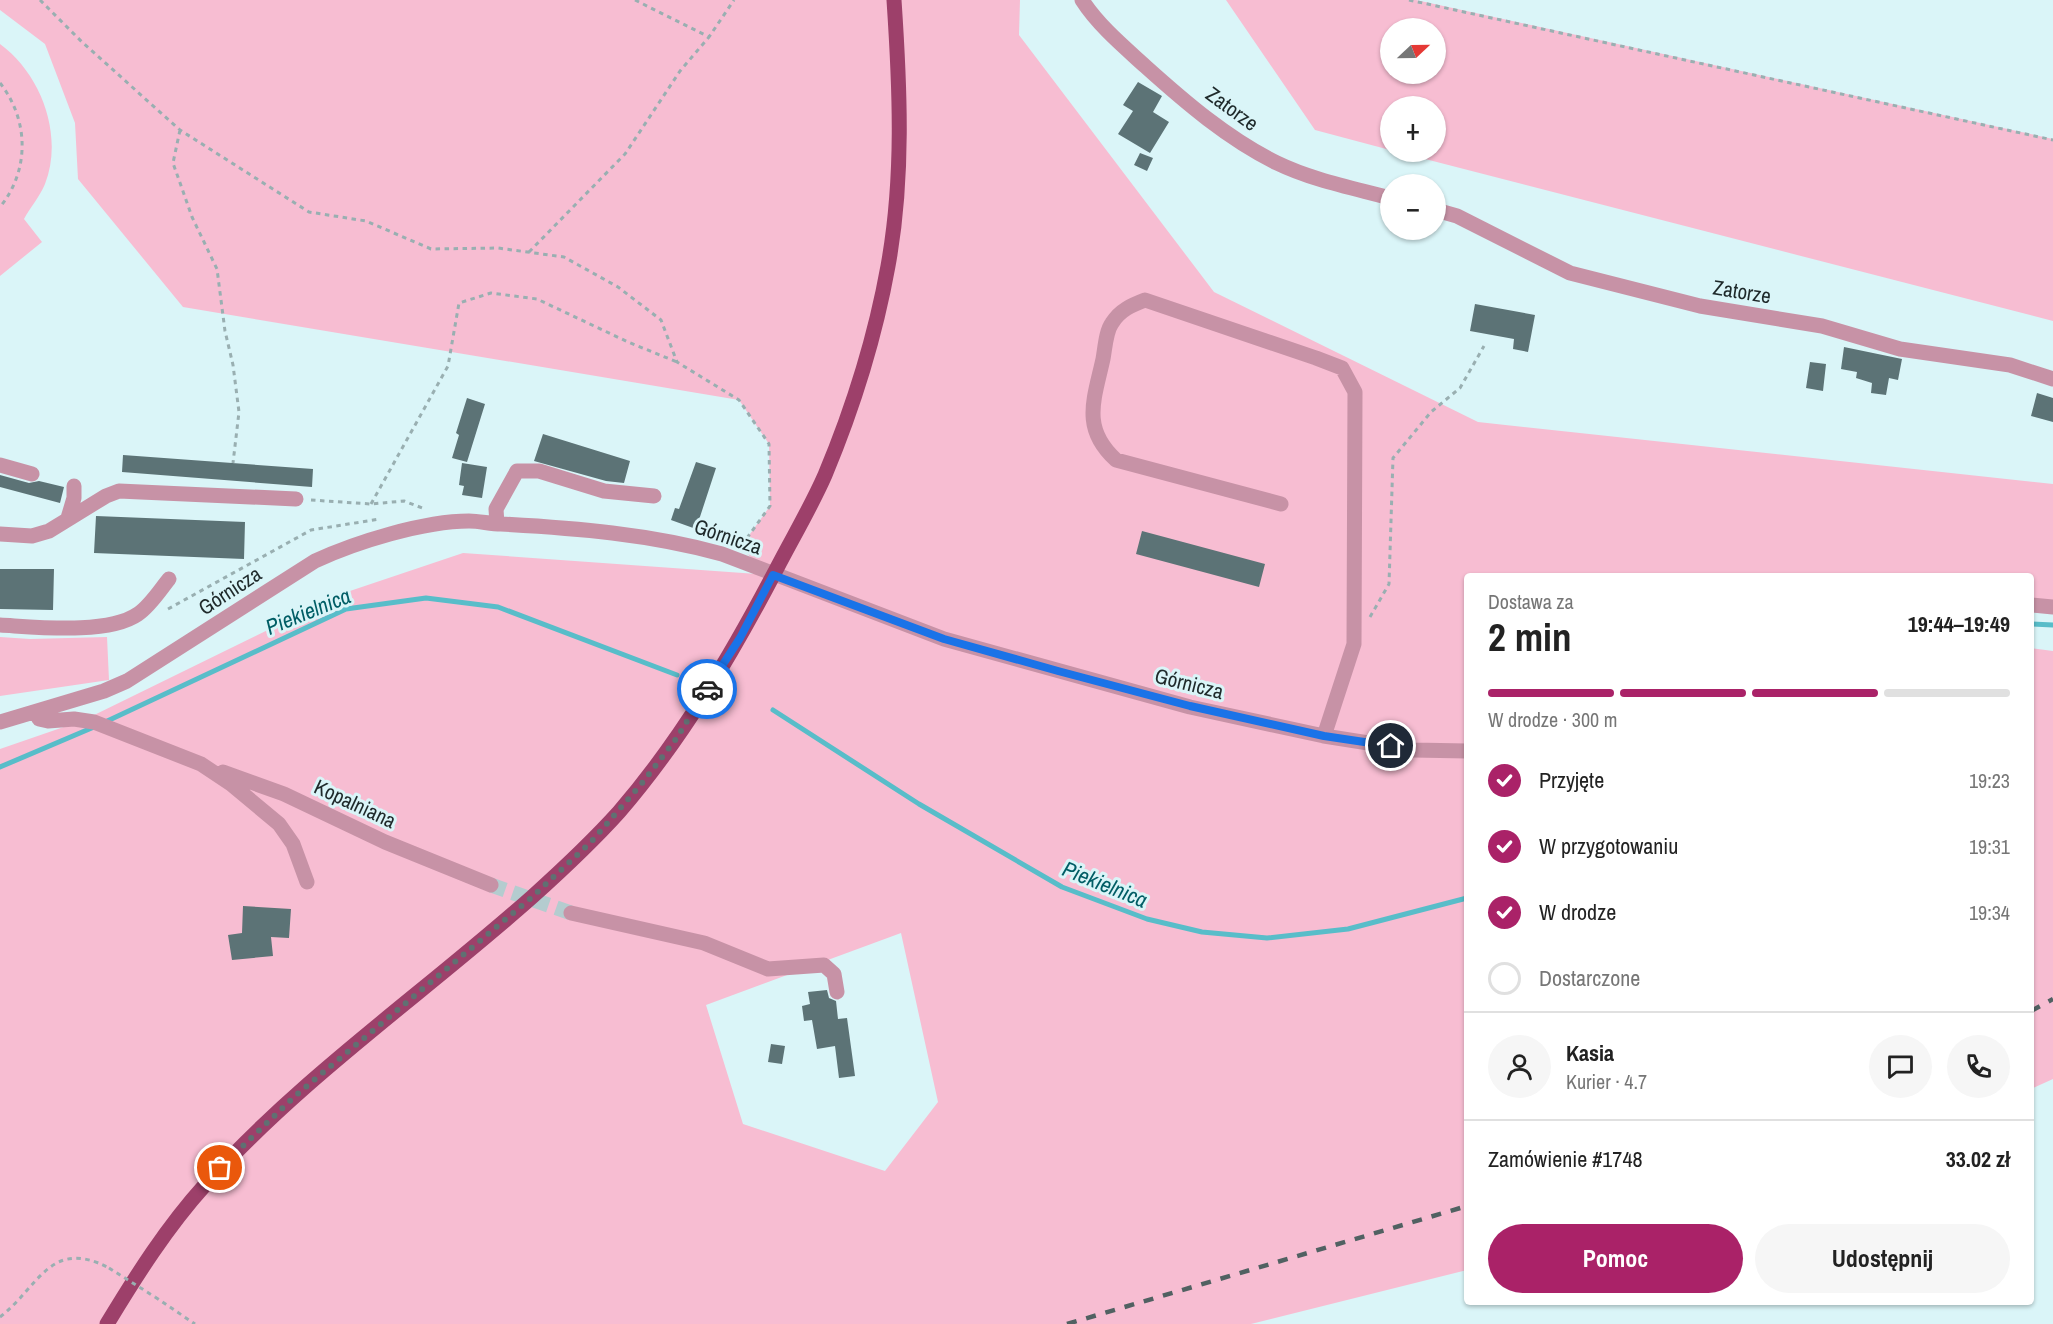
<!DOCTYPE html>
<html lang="pl">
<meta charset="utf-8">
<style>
body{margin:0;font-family:"Archivo Narrow",sans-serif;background:#f6f6f6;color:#222;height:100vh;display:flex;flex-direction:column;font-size:22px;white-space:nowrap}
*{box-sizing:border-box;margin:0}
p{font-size:20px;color:#767676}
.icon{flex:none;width:33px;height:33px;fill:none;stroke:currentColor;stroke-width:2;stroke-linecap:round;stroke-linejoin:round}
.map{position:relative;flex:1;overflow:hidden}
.side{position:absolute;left:1464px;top:573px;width:570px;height:732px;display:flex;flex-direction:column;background:#fff;border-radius:6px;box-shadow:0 2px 4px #0004}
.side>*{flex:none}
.needle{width:39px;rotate:68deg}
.tools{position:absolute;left:1380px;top:18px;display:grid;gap:12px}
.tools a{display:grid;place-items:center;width:66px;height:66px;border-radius:50%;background:#fff;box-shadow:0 2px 4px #0004;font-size:30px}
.pin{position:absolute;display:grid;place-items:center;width:51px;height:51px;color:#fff;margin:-26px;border:3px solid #fff;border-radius:50%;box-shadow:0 2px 6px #0007}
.courier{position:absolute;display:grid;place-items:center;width:60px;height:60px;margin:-30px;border:4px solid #1a73e8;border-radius:50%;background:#fff;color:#222;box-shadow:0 2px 8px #0007}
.headline em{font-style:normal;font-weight:800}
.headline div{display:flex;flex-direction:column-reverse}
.headline{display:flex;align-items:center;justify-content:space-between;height:102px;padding:0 24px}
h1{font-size:39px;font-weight:800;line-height:45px}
.bar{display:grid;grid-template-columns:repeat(4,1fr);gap:9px 6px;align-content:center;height:72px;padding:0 24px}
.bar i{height:8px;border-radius:4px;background:#e0e0e0}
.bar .active{background:#aa2268}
.bar p{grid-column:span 4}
.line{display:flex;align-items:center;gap:15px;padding:0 24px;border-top:2px solid #e0e0e0}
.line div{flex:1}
.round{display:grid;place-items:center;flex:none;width:63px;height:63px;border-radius:32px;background:#f6f6f6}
ol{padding:0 24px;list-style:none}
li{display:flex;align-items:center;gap:18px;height:66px}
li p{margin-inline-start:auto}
li .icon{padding:6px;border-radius:50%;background:#aa2268;color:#fff;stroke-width:4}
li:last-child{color:#767676}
li i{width:33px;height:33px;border:3px solid #e0e0e0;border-radius:50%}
.button{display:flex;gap:12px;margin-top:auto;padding:12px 24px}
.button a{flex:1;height:69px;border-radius:36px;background:#aa2268;color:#fff;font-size:24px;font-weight:800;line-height:69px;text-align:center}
.button a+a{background:#f6f6f6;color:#222}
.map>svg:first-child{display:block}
.green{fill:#f7bdd2;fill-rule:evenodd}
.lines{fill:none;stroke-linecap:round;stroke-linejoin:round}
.stream{stroke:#58bdc9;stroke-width:5}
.building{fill:#5c7376}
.minor-tunnel{stroke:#b4cccf;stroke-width:15;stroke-dasharray:15 8;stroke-linecap:butt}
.path{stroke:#99afb1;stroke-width:3;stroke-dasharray:4.5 4.5;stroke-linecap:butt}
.minor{stroke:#c792a6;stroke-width:15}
.major{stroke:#9d406a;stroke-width:15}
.rail{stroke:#516162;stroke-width:4.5;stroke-dasharray:10 10;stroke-linecap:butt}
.path-bridge{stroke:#99afb1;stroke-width:3;stroke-dasharray:4.5 4.5;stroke-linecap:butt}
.done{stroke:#607072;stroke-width:6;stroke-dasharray:0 10.8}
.route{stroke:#1a73e8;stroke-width:8}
.labels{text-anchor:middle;stroke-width:6;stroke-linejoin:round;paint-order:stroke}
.street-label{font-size:21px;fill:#1e292a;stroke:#daf5f8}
.water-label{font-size:22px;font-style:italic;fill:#005d65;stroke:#daf5f8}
</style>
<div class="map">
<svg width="2053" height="1324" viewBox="0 0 2053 1324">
<rect width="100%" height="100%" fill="#daf5f8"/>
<path class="green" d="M0 0H1020L1019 35 1214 292 1478 422 2053 484V609L2031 608V576H1467V1270L1251 1324H0V749L84 720 341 594 463 553 772 575 740 548 770 506 769 444 739 400 183 307 78 179 75 123 45 44 0 10ZM901 933 938 1102 885 1171 743 1124 706 1005Z
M1226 0H1416L2053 139V321L1398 152H1436V106H1390V150L1315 130ZM1390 28H1436V74H1390Z
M0 44C41 74 64 135 45 184 40 196 30 208 24 219L42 242 0 276Z
M0 637 30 639 107 637 109 680 0 696Z
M2031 648 2053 651V1079L2031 1089Z"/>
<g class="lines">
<path class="stream" d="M2031 624 2053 625
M773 710 919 804 1062 887 1147 919 1202 932 1267 938 1348 929 1467 898
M103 723 346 609 426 598 498 607 677 675
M0 767 94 727"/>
</g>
<path class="building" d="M1138 82 1162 96 1153 112 1169 122 1150 153 1118 134 1133 111 1123 105Z
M1140 153 1153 158 1147 171 1134 165Z
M1475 304 1535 315 1528 352 1513 349 1514 339 1470 331Z
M1844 347 1902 359 1898 380 1889 378 1886 395 1871 393 1872 383 1856 378 1857 372 1841 369Z
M1810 362 1826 364 1823 391 1806 388Z
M2037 393 2053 398V422L2031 416Z
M467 398 485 404 467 462 452 458 459 435 456 433Z
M543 434 630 461 624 483 606 481 534 461Z
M123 455 313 469 312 487 122 472Z
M696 462 716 468 696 529 671 520 675 508 679 509Z
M462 463 487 467 482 498 462 495 464 486 459 485Z
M0 475 29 483 39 481 64 487 60 503 0 487Z
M96 516 245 522 244 559 94 553Z
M1142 531 1265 564 1259 587 1136 554Z
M0 569H54L53 610 0 609Z
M243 906 291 909 289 938 271 937 273 956 232 960 228 935 242 933Z
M827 990 829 998 836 1001 838 1019 847 1018 855 1076 839 1078 835 1046 817 1049 812 1020 804 1021 802 1006 810 1004 808 992Z
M771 1044 785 1046 782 1064 768 1062Z"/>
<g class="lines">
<path class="minor-tunnel" d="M491 885 571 913"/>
<path class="path" d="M40 0 82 42 180 130 309 212 366 221 431 249 498 248 564 257 618 287 661 320 677 362 739 400 769 444 770 506 742 545
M635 0 709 37 734 0
M1409 0 2053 140
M0 83C29 120 30 170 0 207
M180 130 173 163 192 217 217 269 225 331 233 365 239 412 233 463
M529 252 625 154 680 71 709 37
M311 500 371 504 404 501 425 509
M371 504 448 366 459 303 491 293 537 299 628 342 677 362
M168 609 311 530 380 519
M1370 617 1389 584 1393 458 1431 412 1460 388 1484 346
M155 1297 195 1324
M0 1317C39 1287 50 1237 109 1268"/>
<path class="minor" d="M1082 0C1098 25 1123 46 1145 66 1185 102 1228 139 1277 163 1312 180 1353 188 1390 198
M1436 210 1457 216 1570 273 1700 306 1822 326 1900 349 2010 365 2053 379
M0 465 32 474
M1281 504 1116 460C1081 428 1094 400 1103 359 1105 348 1106 331 1112 323 1120 310 1132 305 1145 300L1316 358 1342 368 1355 392 1354 644 1324 736
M68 518 74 498V486
M497 524 496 509 517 471H539L604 491 654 496
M0 534 32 536 49 531 106 496 119 491 296 499
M2031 605 2053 607
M0 625C36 627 108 635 138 614 150 606 160 590 169 579
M36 713 39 719 48 721 74 719 94 722 201 764 231 784 279 824 293 844 307 882
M0 722 104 691 127 681 315 561C356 542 424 521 469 521 480 521 490 524 501 524 575 528 650 534 722 554L944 639 1190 707 1324 736 1413 750 1467 751
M223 772 284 794 385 842 491 885
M571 913 704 943 768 969 824 965 834 974 837 992"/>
<path class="major" d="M107 1324C136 1276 167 1227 205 1185 302 1077 424 993 532 897 562 870 592 842 619 812 682 739 732 654 777 568 793 537 811 507 825 475 853 408 875 338 888 266 904 178 900 89 894 0"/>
<path class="rail" d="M2031 1011 2053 999
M1067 1324 1467 1206"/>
<path class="path-bridge" d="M109 1268 155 1297"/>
</g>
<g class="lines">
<path class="done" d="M220 1168 295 1096 531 898 591 842 643 782 676 739 707 689"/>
<path class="route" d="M707 689 740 638 773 575 944 639 1058 671 1190 706 1324 736 1391 746"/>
</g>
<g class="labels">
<g class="street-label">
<text transform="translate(1232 109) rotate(36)" y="7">Zatorze</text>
<text transform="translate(1742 292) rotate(9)" y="7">Zatorze</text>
<text transform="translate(728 537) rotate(19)" y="7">Górnicza</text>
<text transform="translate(230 591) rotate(-33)" y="7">Górnicza</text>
<text transform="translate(1189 684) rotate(14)" y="7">Górnicza</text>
<text transform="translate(355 804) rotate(25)" y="7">Kopalniana</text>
</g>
<g class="water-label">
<text transform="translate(308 611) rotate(-22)" y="8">Piekielnica</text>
<text transform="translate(1105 884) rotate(22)" y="8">Piekielnica</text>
</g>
</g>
</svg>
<div class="tools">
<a><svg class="needle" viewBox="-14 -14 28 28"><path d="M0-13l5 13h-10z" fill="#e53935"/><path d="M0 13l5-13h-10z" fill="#767676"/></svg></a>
<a>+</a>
<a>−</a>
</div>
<div class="pin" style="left:220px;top:1168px;background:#ea580c"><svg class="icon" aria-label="bag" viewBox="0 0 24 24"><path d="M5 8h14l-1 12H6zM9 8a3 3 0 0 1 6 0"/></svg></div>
<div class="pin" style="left:1391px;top:746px;background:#1f2937"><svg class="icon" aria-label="home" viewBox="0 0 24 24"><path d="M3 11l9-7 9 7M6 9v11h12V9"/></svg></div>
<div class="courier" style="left:707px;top:689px"><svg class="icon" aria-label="car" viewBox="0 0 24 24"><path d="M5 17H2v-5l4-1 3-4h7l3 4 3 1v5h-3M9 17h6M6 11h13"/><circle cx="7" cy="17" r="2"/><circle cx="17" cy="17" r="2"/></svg></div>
<section class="side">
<div class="headline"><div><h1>2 min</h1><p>Dostawa za</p></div><em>19:44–19:49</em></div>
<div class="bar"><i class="active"></i><i class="active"></i><i class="active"></i><i></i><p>W drodze · 300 m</p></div>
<ol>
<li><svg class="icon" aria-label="check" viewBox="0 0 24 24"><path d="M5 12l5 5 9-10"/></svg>Przyjęte<p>19:23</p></li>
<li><svg class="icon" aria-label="check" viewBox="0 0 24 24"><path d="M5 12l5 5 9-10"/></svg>W przygotowaniu<p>19:31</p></li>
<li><svg class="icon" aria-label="check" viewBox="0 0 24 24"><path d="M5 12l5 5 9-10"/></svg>W drodze<p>19:34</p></li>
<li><i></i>Dostarczone</li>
</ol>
<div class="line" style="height:108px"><a class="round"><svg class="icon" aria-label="person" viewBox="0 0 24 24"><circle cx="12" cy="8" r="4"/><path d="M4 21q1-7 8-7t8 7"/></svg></a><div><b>Kasia</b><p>Kurier · 4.7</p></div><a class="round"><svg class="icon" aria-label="chat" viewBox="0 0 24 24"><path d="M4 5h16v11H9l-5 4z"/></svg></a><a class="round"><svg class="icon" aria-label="phone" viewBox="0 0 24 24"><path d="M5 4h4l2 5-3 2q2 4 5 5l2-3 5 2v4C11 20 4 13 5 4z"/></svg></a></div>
<div class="line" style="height:78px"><div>Zamówienie #1748</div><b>33.02 zł</b></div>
<div class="button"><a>Pomoc</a><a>Udostępnij</a></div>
</section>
</div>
